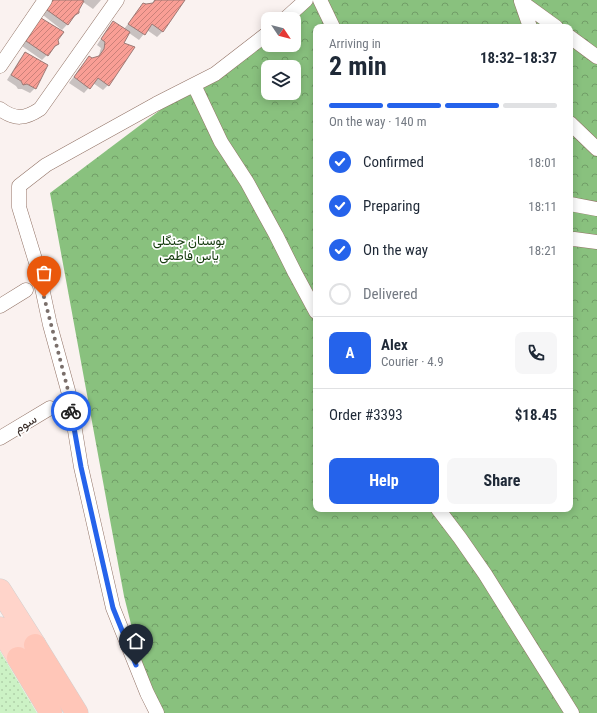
<!DOCTYPE html>
<meta charset="utf-8">
<style>
body{margin:0;font-family:"Roboto Condensed",Vazirmatn,sans-serif;background:#f6f6f7;color:#1f2937;height:100vh;display:flex;flex-direction:column;font-size:15px;white-space:nowrap}
*{box-sizing:border-box;margin:0}
p{font-size:13px;color:#747a83}
.icon{flex:none;width:22px;height:22px;fill:none;stroke:currentColor;stroke-width:2;stroke-linecap:round;stroke-linejoin:round}
.map{position:relative;flex:1;overflow:hidden}
.sheet{position:absolute;left:313px;top:24px;width:260px;height:488px;display:flex;flex-direction:column;background:#fff;border-radius:8px;box-shadow:0 2px 10px #0003}
.sheet>*{flex:none}
.needle{width:26px;rotate:125deg}
.controls{position:absolute;left:261px;top:12px;display:grid;gap:8px}
.controls a{display:grid;place-items:center;width:40px;height:40px;border-radius:8px;background:#fff;box-shadow:0 2px 10px #0003;font-size:20px}
.pin{position:absolute;display:grid;place-items:center;width:34px;height:34px;color:#fff;margin:-41px -17px;border-radius:50% 50% 50% 0;rotate:-45deg;box-shadow:0 0 4px #0007}
.pin .icon{rotate:45deg}
.courier{position:absolute;display:grid;place-items:center;width:40px;height:40px;margin:-20px;border:3px solid #2563eb;border-radius:50%;background:#fff;color:#222;box-shadow:0 1px 5px #0007}
.headline em{font-style:normal;font-weight:700}
.headline div{display:flex;flex-direction:column-reverse}
.headline{display:flex;align-items:center;justify-content:space-between;height:68px;padding:0 16px}
h1{font-size:26px;font-weight:700;line-height:30px}
.bar{display:grid;grid-template-columns:repeat(4,1fr);gap:6px 4px;align-content:center;height:48px;padding:0 16px}
.bar i{height:5px;border-radius:3px;background:#e0e1e3}
.bar .on{background:#2563eb}
.bar p{grid-column:span 4}
.line{display:flex;align-items:center;gap:10px;padding:0 16px;border-top:1px solid #e0e1e3}
.line div{flex:1}
.round{display:grid;place-items:center;flex:none;width:42px;height:42px;border-radius:8px;background:#f6f6f7}
ol{padding:0 16px;list-style:none}
li{display:flex;align-items:center;gap:12px;height:44px}
li p{margin-inline-start:auto}
li .icon{padding:4px;border-radius:50%;background:#2563eb;color:#fff;stroke-width:4}
li:last-child{color:#747a83}
li i{width:22px;height:22px;border:2px solid #e0e1e3;border-radius:50%}
.button{display:flex;gap:8px;margin-top:auto;padding:8px 16px}
.button a{flex:1;height:46px;border-radius:8px;background:#2563eb;color:#fff;font-size:16px;font-weight:700;line-height:46px;text-align:center}
.button a+a{background:#f6f6f7;color:#1f2937}
.map>svg:first-child{display:block}
.grass{fill:url(#grass-dots)}
.forest{fill:url(#forest-crowns);fill-rule:evenodd}
.shadow{fill:#0003}
.building{fill:url(#building-hatch);stroke:#9d7a76}
.lines{fill:none;stroke-linecap:round;stroke-linejoin:round}
.minor-casing{stroke:#927366;stroke-width:15}
.primary-casing{stroke:#d3d0cf;stroke-width:23}
.trunk-casing{stroke:#d3d0cf;stroke-width:23}
.minor{stroke:#fff;stroke-width:14}
.primary{stroke:#ffd4ca;stroke-width:22}
.trunk{stroke:#ffc6b8;stroke-width:22}
.done{stroke:#7a6f6b;stroke-width:4;stroke-dasharray:0 7.2}
.route{stroke:#2563eb;stroke-width:5}
.labels{text-anchor:middle;stroke-width:3.5;stroke-linejoin:round;paint-order:stroke}
.park-label{font-size:13px;fill:#153b0e;stroke:#fff}
.street-label{font-size:13px;fill:#352823;stroke:#fff}
</style>
<div class="map">
<svg width="597" height="713" viewBox="0 0 597 713">
<defs>
<pattern id="grass-dots" width="8" height="8" patternUnits="userSpaceOnUse"><rect width="8" height="8" fill="#ccf2c5"/><path d="M2 2h.1M6 6h.1" fill="none" stroke="#b0d0a9" stroke-width="1.8" stroke-linecap="round"/></pattern>
<pattern id="forest-crowns" width="20" height="18" patternUnits="userSpaceOnUse"><rect width="20" height="18" fill="#89c17e"/><path d="M2 6a3 3 0 1 1 6 0M12 15a3 3 0 1 1 6 0" fill="none" stroke="#719d67"/></pattern>
<pattern id="building-hatch" width="6" height="6" patternUnits="userSpaceOnUse"><rect width="6" height="6" fill="#f99e95"/><path d="M-1 1l2-2M0 6l6-6M5 7l2-2" fill="none" stroke="#ca8179"/></pattern>
</defs>
<rect width="100%" height="100%" fill="#faf2f0"/>
<path class="grass" d="M0 651 37 713H0Z"/>
<path class="forest" d="M307 0H597V713H153L124 596 50 193 268 29V45H294V19ZM316 27H570V509H316ZM268 67H294V93H268Z"/>
<path class="shadow" d="M52 0H101L93 9 83 2 78 9V13L62 30 43 15Z
M154 0H183L162 32 157 37 147 30 139 40 129 33 122 44 108 85 103 90 93 83 84 93 69 83 89 57 92 59 97 57 99 55 101 48 97 45 108 28 113 23 124 29 144 4 146 5 152 4Z
M36 24 57 40 58 44 42 60 22 46Z
M25 54 35 88 30 93 22 89H18L16 86 7 80 20 59Z"/>
<path class="building" d="M53 0H82L84 1 79 10V13L75 15 68 25 47 10Z
M155 0H185L163 32 152 24 145 35 128 24 143 3 146 4 153 3Z
M41 18 64 32 58 40 59 44 55 46 48 56 26 41Z
M113 21 130 32 124 43 135 47 109 86 98 78 90 89 74 77 89 56 92 58 99 56 104 49 105 42 101 39Z
M25 52 48 65 36 89 27 84 23 85 21 81 11 75Z"/>
<g class="lines">
<defs>
<path id="minor" d="M320 0 333 27
M521 1 530 27
M523 3 556 27
M285 19 306 0
M570 37 597 57
M0 66 45 0
M194 85 221 142 247 182 276 235 295 273 316 312
M0 109C15 120 25 119 40 109L117 0
M570 123 597 149
M570 204 597 209
M570 240 574 239 597 242
M0 306 26 290
M0 438 50 408
M438 509 460 538 485 574 572 713
M157 713 147 693 113 608 81 467 69 394 50 325 38 269 19 207V186L46 165 156 104 215 74 268 33"/>
<path id="primary" d="M0 590 35 645
M0 628 18 658"/>
<path id="trunk" d="M35 645 77 713
M18 658 51 713"/>
</defs>
<use href="#minor" class="minor-casing"/>
<use href="#primary" class="primary-casing"/>
<use href="#trunk" class="trunk-casing"/>
<use href="#minor" class="minor"/>
<use href="#primary" class="primary"/>
<use href="#trunk" class="trunk"/>
</g>
<g class="lines">
<path class="done" d="M44 297 69 394 71 411"/>
<path class="route" d="M71 411 81 467 113 608 136 665"/>
</g>
<g class="labels">
<g class="park-label">
<text x="189" y="245">بوستان جنگلی<tspan x="189" dy="15">یاس فاطمی</tspan></text>
</g>
<g class="street-label">
<text transform="translate(25 423) rotate(-31)" y="5">سوم</text>
</g>
</g>
</svg>
<div class="controls">
<a><svg class="needle" viewBox="-14 -14 28 28"><path d="M0-13l5 13h-10z" fill="#e53935"/><path d="M0 13l5-13h-10z" fill="#747a83"/></svg></a>
<a><svg class="icon" aria-label="layers" viewBox="0 0 24 24"><path d="M12 4l9 5-9 5-9-5zM3 14l9 5 9-5"/></svg></a>
</div>
<div class="pin" style="left:44px;top:297px;background:#ea580c"><svg class="icon" aria-label="bag" viewBox="0 0 24 24"><path d="M5 8h14l-1 12H6zM9 8a3 3 0 0 1 6 0"/></svg></div>
<div class="pin" style="left:136px;top:665px;background:#1f2937"><svg class="icon" aria-label="home" viewBox="0 0 24 24"><path d="M3 11l9-7 9 7M6 9v11h12V9"/></svg></div>
<div class="courier" style="left:71px;top:411px"><svg class="icon" aria-label="bike" viewBox="0 0 24 24"><circle cx="6" cy="16" r="4"/><circle cx="18" cy="16" r="4"/><path d="M6 16l4-8h5l3 8M10 8l3 8H6M13 5h3"/></svg></div>
<section class="sheet">
<div class="headline"><div><h1>2 min</h1><p>Arriving in</p></div><em>18:32–18:37</em></div>
<div class="bar"><i class="on"></i><i class="on"></i><i class="on"></i><i></i><p>On the way · 140 m</p></div>
<ol>
<li><svg class="icon" aria-label="check" viewBox="0 0 24 24"><path d="M5 12l5 5 9-10"/></svg>Confirmed<p>18:01</p></li>
<li><svg class="icon" aria-label="check" viewBox="0 0 24 24"><path d="M5 12l5 5 9-10"/></svg>Preparing<p>18:11</p></li>
<li><svg class="icon" aria-label="check" viewBox="0 0 24 24"><path d="M5 12l5 5 9-10"/></svg>On the way<p>18:21</p></li>
<li><i></i>Delivered</li>
</ol>
<div class="line" style="height:72px"><b class="round" style="background:#2563eb;color:#fff">A</b><div><b>Alex</b><p>Courier · 4.9</p></div><a class="round"><svg class="icon" aria-label="phone" viewBox="0 0 24 24"><path d="M5 4h4l2 5-3 2q2 4 5 5l2-3 5 2v4C11 20 4 13 5 4z"/></svg></a></div>
<div class="line" style="height:52px"><div>Order #3393</div><b>$18.45</b></div>
<div class="button"><a>Help</a><a>Share</a></div>
</section>
</div>
